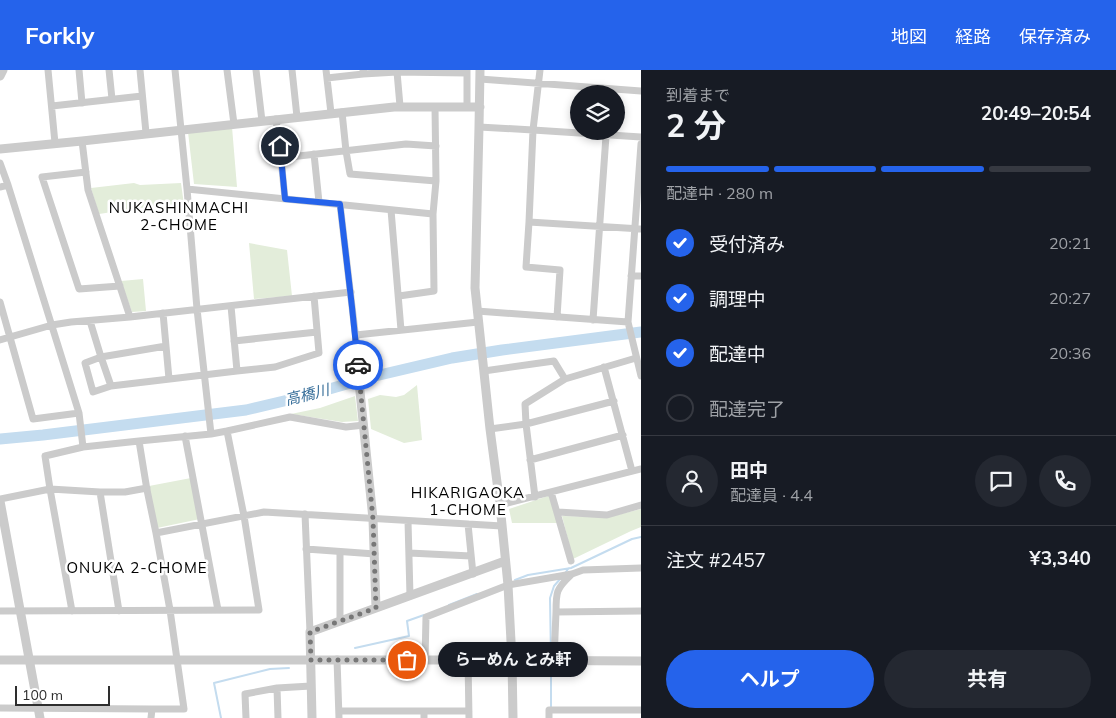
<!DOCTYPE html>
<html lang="ja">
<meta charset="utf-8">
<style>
body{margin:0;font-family:Mulish,"Noto Sans JP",sans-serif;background:#242831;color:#f1f3f6;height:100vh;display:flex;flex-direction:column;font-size:19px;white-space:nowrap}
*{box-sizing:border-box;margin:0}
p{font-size:16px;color:#9ea1a6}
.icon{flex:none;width:28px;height:28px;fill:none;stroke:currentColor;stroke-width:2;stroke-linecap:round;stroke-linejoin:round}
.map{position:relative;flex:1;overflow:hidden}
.details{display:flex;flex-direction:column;background:#171b24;width:475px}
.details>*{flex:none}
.fabs{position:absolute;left:570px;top:15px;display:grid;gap:10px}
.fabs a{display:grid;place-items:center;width:55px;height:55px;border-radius:50%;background:#171b24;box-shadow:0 2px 8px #0003;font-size:25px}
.scale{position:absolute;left:15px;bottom:12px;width:95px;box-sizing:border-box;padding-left:5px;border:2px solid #2e2e2e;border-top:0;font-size:14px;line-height:18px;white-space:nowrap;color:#2e2e2e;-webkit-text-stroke:4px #fff;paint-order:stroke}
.pin{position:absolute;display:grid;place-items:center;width:42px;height:42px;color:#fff;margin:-21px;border:2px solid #fff;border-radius:50%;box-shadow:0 1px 5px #0007}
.courier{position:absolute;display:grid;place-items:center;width:50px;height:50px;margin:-25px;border:4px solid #2563eb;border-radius:50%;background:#fff;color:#222;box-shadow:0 1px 6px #0007}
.bubble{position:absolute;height:35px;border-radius:18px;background:#171b24;box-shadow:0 2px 8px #0003;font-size:16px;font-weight:700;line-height:35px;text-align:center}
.head em{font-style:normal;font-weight:700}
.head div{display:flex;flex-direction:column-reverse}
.head{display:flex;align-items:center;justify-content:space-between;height:85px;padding:0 25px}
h1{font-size:32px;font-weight:700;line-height:38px}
.bar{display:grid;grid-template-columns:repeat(4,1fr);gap:8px 5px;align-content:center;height:60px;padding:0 25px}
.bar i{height:6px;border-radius:4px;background:#363941}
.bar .current{background:#2563eb}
.bar p{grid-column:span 4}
.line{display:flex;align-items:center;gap:12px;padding:0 25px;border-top:1px solid #363941}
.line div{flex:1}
.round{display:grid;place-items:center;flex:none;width:52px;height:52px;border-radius:26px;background:#242831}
ol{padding:0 25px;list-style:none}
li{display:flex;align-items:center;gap:15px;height:55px}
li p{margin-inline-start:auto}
li .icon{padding:5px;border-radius:50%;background:#2563eb;color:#fff;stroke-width:4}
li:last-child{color:#9ea1a6}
li i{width:28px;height:28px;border:2px solid #363941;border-radius:50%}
.primary-button{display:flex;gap:10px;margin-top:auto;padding:10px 25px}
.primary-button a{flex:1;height:58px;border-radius:30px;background:#2563eb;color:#fff;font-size:20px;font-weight:700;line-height:58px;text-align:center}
.primary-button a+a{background:#242831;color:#f1f3f6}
header{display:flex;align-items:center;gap:30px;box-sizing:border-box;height:70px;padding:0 25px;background:#2563eb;color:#fff}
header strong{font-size:24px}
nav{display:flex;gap:28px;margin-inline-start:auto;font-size:18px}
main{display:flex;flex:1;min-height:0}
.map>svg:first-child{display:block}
.green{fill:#e3edda}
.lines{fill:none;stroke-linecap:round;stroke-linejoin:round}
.stream{stroke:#c4dcef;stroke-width:2}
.river{stroke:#c4dcef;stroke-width:11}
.minor{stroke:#cbcbcb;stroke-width:7}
.tertiary{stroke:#cbcbcb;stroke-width:9}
.done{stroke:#777;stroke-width:5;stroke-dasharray:0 9}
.route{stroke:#2563eb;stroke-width:6}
.labels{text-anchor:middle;stroke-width:5;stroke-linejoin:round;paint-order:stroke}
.neighbourhood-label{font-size:15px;letter-spacing:1px;fill:#000;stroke:#fff}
.water-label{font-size:15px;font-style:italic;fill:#346c98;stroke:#fff}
</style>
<header>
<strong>Forkly</strong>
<nav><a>地図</a><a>経路</a><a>保存済み</a></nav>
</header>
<main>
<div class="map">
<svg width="641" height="648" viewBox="0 0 641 648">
<rect width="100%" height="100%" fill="#fff"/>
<path class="green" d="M232 57 237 117 194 114 188 62Z
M134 113 140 115 181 113 184 135 139 138 99 144 91 118Z
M249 173 287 180 292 226 254 229Z
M143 209 146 241 132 242 121 211Z
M417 315 422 370 404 373 371 359 368 329 380 325 396 327 404 325Z
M355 326 358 351 342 352 291 344 320 338Z
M191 408 200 449 157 458 149 416Z
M551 425 558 453H512L509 439Z
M641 439V457L631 461 573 489 562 446 609 447Z"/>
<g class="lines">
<path class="stream" d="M565 503 569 498
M515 510 528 505 571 498 632 469 641 467
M449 535 477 524
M355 578 409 566 407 551 424 545
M551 588 550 528 554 516 561 508
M551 593V638
M221 648 214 613 270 599 289 598"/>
<path class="river" d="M0 369 43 365 246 340 305 326 371 307 452 288 502 280 641 262"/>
<path class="minor" d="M48 0 55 73
M79 0 82 33
M109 0 112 29
M140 0 146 63
M227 0 234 54
M256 0 262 51
M292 0 297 47
M326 0 331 43
M363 0V4L397 2 400 36
M467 0V37
M540 0 533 60 641 67
M397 2 467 3
M327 8 363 4
M480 9 641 21
M52 36 142 26
M342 42 346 81 350 104 436 111
M276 49 281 90
M479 57 533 60 529 152 641 159
M82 71 88 120 130 247
M641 74 628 252 641 306
M314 84 319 132
M0 93 8 115 0 117
M86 102 42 107 79 219 120 216
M8 115 79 343 83 377 139 371 147 420 156 463
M187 119 433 144 436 111 435 37
M285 129 281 88 406 74 436 76
M340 134 357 279 358 302
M391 140 401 260
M529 152 526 197 560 200 557 247
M631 206H641
M399 226 434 221 433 144
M0 232 33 349 79 343
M477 241 628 252
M163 243 169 309
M593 250 606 66
M90 251 101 287 85 293 93 322 111 316 237 301 231 236
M356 265 478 252
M0 270 52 255 71 252 130 247 351 222
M234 271 317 262
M604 297 632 401
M237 301 275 297 319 283 314 226
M484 301 554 291 565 309 636 288
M111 316 101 287 166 276
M490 359 526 354 525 334 565 309
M211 364 227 361
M185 366 218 540
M139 371 211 364 197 239 187 119 175 0
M530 390 623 365
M100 422H125L147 418
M551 422 571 491
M535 427 526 354 614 331
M0 429 50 419 100 422 119 541
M500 435 641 399
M558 442 607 445 641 435
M305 444 310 562
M408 451 410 526
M468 454 473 504
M306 479 375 484
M340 482V551
M409 483 471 486
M571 505C556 519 556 522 556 542L641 541
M0 541 259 540 244 446 227 361 290 347 346 357 364 355
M72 541 50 419 45 386 83 377
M337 589 339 648
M425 590 426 547 508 515 572 504 583 500 641 498
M468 590 469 648
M554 590 556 542
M277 618 278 648
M0 638 152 639 151 648
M152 639H184L170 540 156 463 264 442 502 456
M339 641H424V648
M424 641H469
M246 648 245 624 277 618 311 616
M549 648V640H641"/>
<path class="tertiary" d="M480 0 479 57 475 218 490 359 500 435 508 515 512 590 513 648
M0 6 3 0
M0 79 82 71 394 37H480
M358 302 373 449 376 538
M0 431 40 648
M0 590H468L641 591
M312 648 310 562 505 491"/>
</g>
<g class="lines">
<path class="done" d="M358 295 373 449 376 538 310 562 311 590H407"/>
<path class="route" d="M280 76 285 129 340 134 352 237 358 295"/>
</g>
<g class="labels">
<g class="neighbourhood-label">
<text x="179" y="143">NUKASHINMACHI<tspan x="179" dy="17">2-CHOME</tspan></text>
<text x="468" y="428">HIKARIGAOKA<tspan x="468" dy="17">1-CHOME</tspan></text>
<text x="137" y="503">ONUKA 2-CHOME</text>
</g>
<g class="water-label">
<text transform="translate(307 325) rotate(-14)" y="5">高橋川</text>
</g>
</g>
</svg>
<div class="fabs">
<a><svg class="icon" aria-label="layers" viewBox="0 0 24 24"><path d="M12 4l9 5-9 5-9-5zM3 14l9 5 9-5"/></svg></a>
</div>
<div class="scale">100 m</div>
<div class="pin" style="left:407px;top:590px;background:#ea580c"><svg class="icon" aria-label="bag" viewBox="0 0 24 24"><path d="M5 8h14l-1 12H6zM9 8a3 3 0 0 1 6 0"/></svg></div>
<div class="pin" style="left:280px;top:76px;background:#1f2937"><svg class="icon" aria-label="home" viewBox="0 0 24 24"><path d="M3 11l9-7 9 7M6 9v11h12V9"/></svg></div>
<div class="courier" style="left:358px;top:295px"><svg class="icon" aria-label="car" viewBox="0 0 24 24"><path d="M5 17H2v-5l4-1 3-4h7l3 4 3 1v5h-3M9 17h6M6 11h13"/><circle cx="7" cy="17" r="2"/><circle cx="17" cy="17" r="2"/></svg></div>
<div class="bubble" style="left:438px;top:572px;width:150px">らーめん とみ軒</div>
</div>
<section class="details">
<div class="head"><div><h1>2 分</h1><p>到着まで</p></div><em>20:49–20:54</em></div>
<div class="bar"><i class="current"></i><i class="current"></i><i class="current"></i><i></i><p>配達中 · 280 m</p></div>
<ol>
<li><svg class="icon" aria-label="check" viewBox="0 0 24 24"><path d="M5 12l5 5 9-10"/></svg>受付済み<p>20:21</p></li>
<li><svg class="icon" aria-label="check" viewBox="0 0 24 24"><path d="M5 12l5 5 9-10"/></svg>調理中<p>20:27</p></li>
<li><svg class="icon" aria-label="check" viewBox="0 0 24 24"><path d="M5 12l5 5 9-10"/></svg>配達中<p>20:36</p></li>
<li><i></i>配達完了</li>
</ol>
<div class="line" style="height:90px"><a class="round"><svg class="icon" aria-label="person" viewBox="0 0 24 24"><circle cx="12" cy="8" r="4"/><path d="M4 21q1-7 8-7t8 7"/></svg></a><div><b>田中</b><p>配達員 · 4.4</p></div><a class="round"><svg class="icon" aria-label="chat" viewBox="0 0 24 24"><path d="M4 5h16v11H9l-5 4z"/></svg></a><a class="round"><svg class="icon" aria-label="phone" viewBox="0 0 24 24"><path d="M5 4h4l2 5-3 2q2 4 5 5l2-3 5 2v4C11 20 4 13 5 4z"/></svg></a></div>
<div class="line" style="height:65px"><div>注文 #2457</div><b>¥3,340</b></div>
<div class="primary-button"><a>ヘルプ</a><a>共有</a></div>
</section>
</main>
